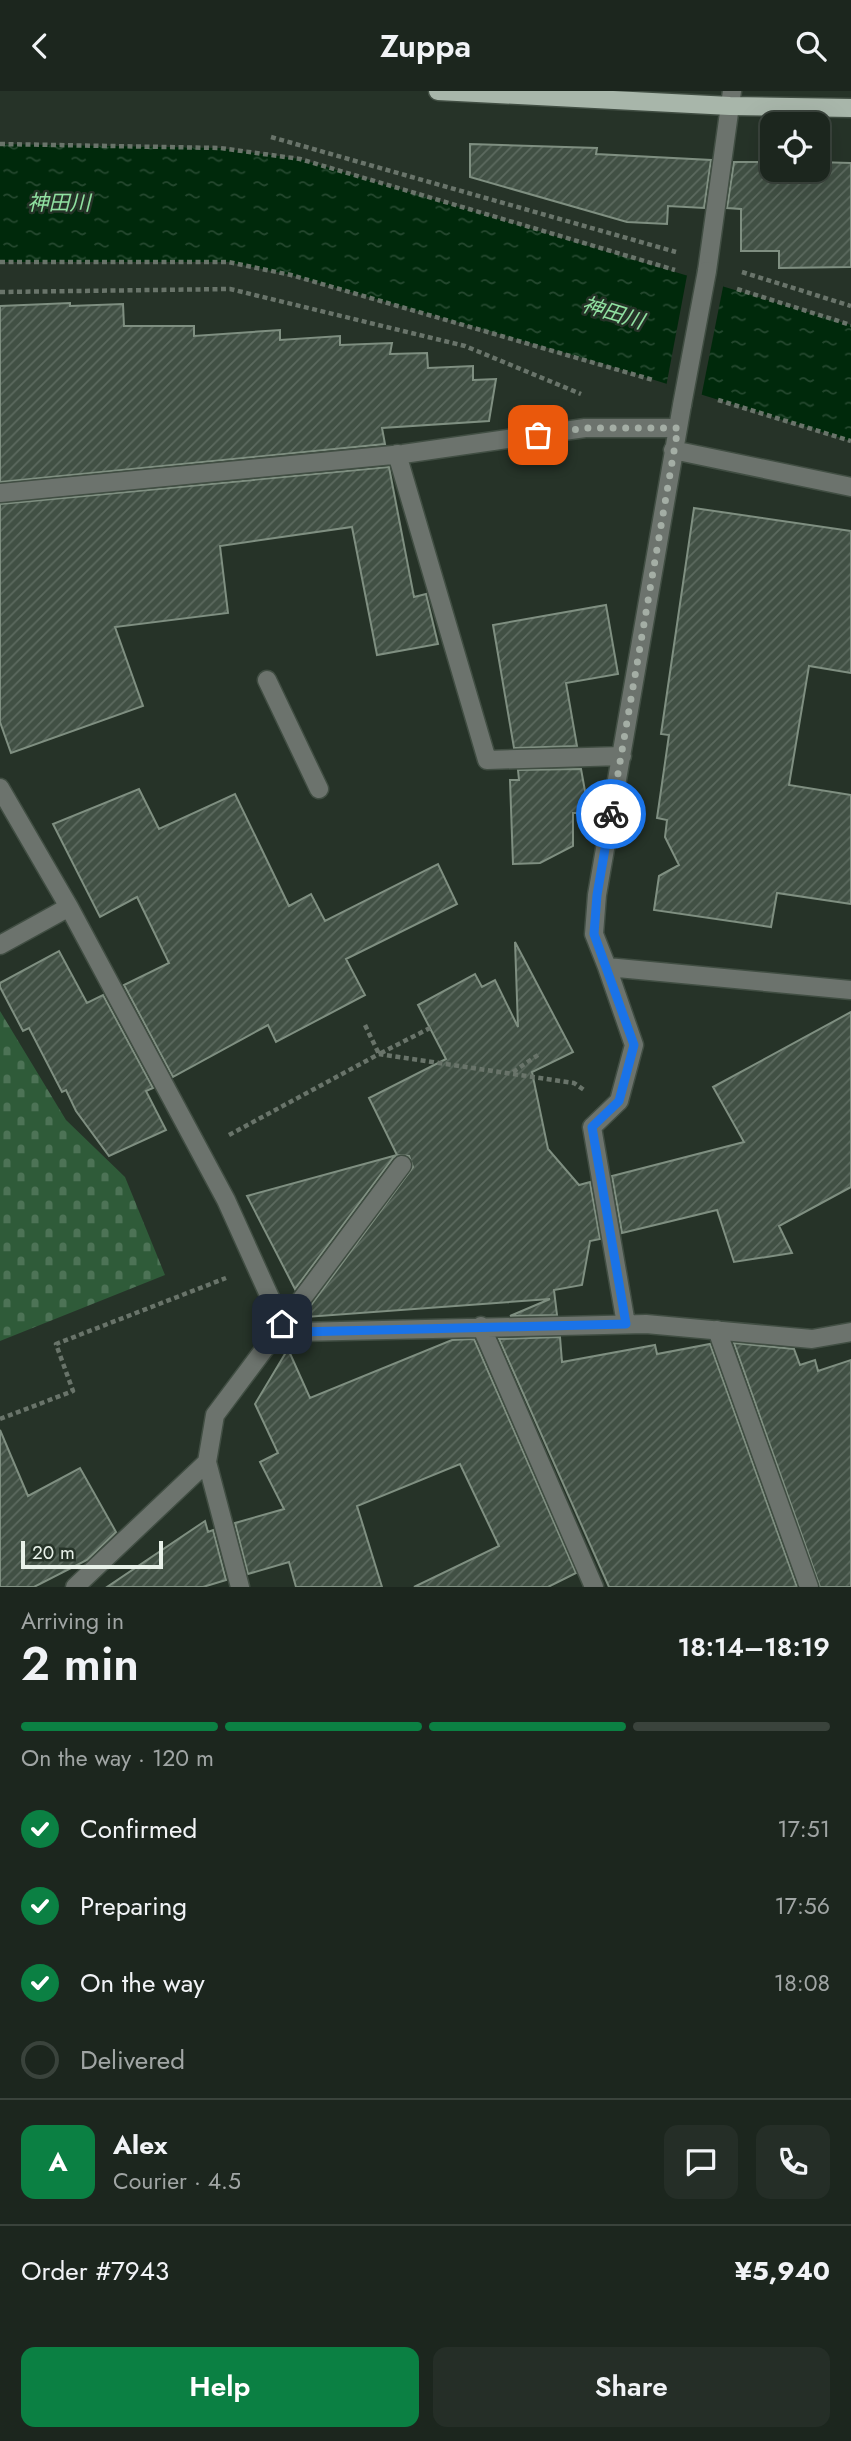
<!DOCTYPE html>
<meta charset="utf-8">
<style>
body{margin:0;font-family:Jost,"Noto Sans JP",sans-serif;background:#252e27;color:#f1f3f6;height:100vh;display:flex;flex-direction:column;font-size:26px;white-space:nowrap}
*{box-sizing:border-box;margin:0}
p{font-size:23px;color:#a0a5a4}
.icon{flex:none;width:38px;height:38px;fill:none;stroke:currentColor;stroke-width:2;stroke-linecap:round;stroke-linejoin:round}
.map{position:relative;height:1496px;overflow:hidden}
.sheet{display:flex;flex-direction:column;background:#1c261e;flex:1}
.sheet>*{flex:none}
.buttons{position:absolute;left:760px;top:21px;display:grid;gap:14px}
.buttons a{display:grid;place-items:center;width:70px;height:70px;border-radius:14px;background:#1c261e;box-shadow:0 7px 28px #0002,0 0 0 2px #3a433c;font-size:35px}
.scale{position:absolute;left:21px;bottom:18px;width:142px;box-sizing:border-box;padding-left:7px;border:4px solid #e8f1e9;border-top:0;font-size:19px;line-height:24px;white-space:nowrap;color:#e8f1e9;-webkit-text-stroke:5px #263328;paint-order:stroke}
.pin{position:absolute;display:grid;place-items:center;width:60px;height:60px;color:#fff;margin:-30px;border-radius:14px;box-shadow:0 4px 10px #0006}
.courier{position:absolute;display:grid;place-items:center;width:70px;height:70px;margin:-35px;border:5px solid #1a73e8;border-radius:50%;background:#fff;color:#222;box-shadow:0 2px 9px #0007}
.head em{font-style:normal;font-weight:600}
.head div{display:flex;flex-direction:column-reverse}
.head{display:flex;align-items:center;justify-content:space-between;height:119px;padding:0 21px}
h1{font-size:46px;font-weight:600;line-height:52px}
.bar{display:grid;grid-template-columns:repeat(4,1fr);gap:10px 7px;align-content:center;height:84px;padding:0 21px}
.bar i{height:9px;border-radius:5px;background:#3a433c}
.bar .selected{background:#0b8043}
.bar p{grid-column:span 4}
.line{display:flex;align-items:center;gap:18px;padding:0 21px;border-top:2px solid #3a433c}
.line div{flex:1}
.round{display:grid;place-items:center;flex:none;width:74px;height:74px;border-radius:14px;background:#252e27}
ol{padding:0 21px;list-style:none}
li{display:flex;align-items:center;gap:21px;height:77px}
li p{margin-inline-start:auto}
li .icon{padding:7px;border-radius:50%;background:#0b8043;color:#fff;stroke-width:4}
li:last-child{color:#a0a5a4}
li i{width:38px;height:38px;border:4px solid #3a433c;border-radius:50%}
.action{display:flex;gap:14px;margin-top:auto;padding:14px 21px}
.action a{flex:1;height:80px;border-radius:14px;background:#0b8043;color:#fff;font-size:28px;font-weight:600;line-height:80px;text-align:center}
.action a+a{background:#252e27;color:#f1f3f6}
header{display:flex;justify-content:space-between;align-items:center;height:91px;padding:0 21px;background:#1c261e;font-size:32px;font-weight:600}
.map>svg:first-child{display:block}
.cemetery{fill:url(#cemetery-stones)}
.water{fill:url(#water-ripples)}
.pier{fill:#263328}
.building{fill:url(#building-hatch);stroke:#7f8f81;stroke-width:2}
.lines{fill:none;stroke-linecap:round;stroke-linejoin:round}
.minor-casing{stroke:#414e43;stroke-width:21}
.major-casing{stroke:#414e43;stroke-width:21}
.path{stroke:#69746a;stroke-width:4.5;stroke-dasharray:5 3.5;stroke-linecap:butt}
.minor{stroke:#6c736d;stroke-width:18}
.major{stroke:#a8b6aa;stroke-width:18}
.minor-bridge-casing{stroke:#414e43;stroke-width:21;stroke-linecap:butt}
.minor-bridge{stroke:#6c736d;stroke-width:18}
.done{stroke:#a4aea5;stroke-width:7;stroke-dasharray:0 12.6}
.route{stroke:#1a73e8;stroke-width:9}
.labels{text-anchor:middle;stroke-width:5;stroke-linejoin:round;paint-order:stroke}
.water-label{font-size:21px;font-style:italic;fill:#90e1a1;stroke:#263328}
</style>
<header><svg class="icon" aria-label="back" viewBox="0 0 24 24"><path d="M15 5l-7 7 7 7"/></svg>Zuppa<svg class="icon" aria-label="search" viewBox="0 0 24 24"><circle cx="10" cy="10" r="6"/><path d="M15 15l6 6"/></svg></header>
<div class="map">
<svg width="851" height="1496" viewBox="0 0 851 1496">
<defs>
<pattern id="cemetery-stones" width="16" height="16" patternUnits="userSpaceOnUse" patternTransform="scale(1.75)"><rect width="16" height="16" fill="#2f5b39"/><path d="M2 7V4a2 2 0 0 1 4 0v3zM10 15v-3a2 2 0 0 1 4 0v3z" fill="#4d7356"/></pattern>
<pattern id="water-ripples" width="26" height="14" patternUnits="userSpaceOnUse" patternTransform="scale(1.75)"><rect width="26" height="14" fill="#00290b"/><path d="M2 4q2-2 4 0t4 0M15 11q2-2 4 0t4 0" fill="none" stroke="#25482f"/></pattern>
<pattern id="building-hatch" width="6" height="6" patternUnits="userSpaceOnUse" patternTransform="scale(1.75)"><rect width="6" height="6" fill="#415044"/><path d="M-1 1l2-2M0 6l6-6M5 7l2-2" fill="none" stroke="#5c6a5f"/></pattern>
</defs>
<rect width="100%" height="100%" fill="#263328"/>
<path class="cemetery" d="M0 920 66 1029 125 1086 165 1184 0 1250Z"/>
<path class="water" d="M0 53 220 57 300 68 851 234V350L593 270 291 184 228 171H0Z"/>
<path class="pier" d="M688 179 724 191 701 307 666 296Z"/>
<path class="building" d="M470 53 597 57 596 63 711 69 704 117 668 115 667 133 627 131 470 86Z
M734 71H772V79H817V71L851 72V176L779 177V160H741V118L727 117Z
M70 212V215L123 213 124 235H194V245L280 239V249L340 245V254L392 252 390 263 427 262 428 277 473 275V289L496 288 489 330 382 337 385 353 0 391V215Z
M389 376 414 506 426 503 438 553 377 564 352 436 220 455 228 522 115 536 143 615 11 662 0 631V413Z
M694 417 851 440V582L809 575 789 694 851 704V813L777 802 771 836 654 819 659 785 679 774 665 746 667 729 657 727 669 644 661 643Z
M606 514 618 583 566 592 577 655 514 657 493 534Z
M581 678 589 722H573V755L540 772 513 773 510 689H519L518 679Z
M139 698 159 738 235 703 289 815 311 803 325 830 438 773 457 813 346 868 365 904 276 951 268 934 173 986 124 894 169 872 137 806 100 826 53 733Z
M515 851 573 961 532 981 548 1058 579 1094 590 1091 600 1148 590 1150 582 1194 554 1199 557 1224 510 1225 550 1208 306 1226V1221L413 1076 409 1065 397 1064 369 1007 446 968 418 914 475 883 482 896 495 889 518 936Z
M59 860 87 912 103 904 153 997 146 1000 166 1039 109 1065 76 1020 66 999 62 1001 29 937 23 940 0 896V892Z
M851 921V1096L779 1135 792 1162 734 1171 717 1119 622 1142 612 1085 744 1051 713 996Z
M397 1064 393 1067 295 1198 247 1105Z
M560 1246 562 1271 655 1254 657 1263 710 1253 797 1496H609L499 1248Z
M474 1248 576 1482 548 1496H414L499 1455 460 1373 357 1415 382 1496H296L289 1471 248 1483 235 1432 284 1418 260 1371 278 1362 255 1313 288 1258 310 1307 452 1249Z
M734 1252 794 1258 800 1274 815 1269 818 1280 851 1269V1496H820Z
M0 1339 28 1405 80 1377 116 1441 87 1469 34 1496H0Z
M205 1430 208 1441 213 1439 226 1489 203 1496H107Z"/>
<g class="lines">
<defs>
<path id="minor" d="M707 180 732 0
M682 314 597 804 594 843 607 876 851 899
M673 359 851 396
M397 363 487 669 622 665
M0 402 403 363 585 337H678
M267 589 319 698
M0 697 69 816 226 1109 282 1233 298 1241 646 1233 812 1248 851 1241
M0 854 69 816
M607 876 634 954 619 1010 592 1036 626 1233
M481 1235 594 1496
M717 1239 809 1496
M207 1371 240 1496
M75 1496 207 1371 215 1324 402 1074"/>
<path id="major" d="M438 0 730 15 851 17"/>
</defs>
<use href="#minor" class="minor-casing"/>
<use href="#major" class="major-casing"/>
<path class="path" d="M271 46 676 161
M0 53 220 57 300 68 675 179
M0 171H228L291 184 653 289
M742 181 851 215
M737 198 851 234
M0 201 230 198 465 255 581 303
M718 309 851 350
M365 934 379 963 430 937
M513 981 538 964
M229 1044 379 963 574 992 584 999
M0 1328 73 1300 56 1253 226 1187"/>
<use href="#minor" class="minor"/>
<use href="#major" class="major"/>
<defs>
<path id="minor-bridge" d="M682 314 707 180"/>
</defs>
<use href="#minor-bridge" class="minor-bridge-casing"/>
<use href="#minor-bridge" class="minor-bridge"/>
</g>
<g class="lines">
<path class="done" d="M538 344 585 337H678L611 723"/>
<path class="route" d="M282 1233 298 1241 626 1233 592 1036 619 1010 634 954 594 843 597 804 611 723"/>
</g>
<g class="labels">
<g class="water-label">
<text x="59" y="119">神田川</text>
<text transform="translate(613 222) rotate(17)" y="7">神田川</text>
</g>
</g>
</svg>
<div class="buttons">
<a><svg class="icon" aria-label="locate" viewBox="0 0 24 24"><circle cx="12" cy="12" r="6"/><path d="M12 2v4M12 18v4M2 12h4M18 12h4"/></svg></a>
</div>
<div class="scale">20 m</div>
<div class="pin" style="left:538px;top:344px;background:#ea580c"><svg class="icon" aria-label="bag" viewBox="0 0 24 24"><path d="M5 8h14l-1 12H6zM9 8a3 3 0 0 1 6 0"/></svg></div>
<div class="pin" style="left:282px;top:1233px;background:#1f2937"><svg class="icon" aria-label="home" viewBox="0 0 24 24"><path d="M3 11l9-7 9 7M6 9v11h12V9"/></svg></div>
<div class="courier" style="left:611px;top:723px"><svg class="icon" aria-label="bike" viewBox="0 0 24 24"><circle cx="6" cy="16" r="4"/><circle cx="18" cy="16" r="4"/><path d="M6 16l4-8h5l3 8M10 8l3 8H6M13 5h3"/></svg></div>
</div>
<section class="sheet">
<div class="head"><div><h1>2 min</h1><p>Arriving in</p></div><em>18:14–18:19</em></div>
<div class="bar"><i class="selected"></i><i class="selected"></i><i class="selected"></i><i></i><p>On the way · 120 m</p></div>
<ol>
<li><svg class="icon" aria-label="check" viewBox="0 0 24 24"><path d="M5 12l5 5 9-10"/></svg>Confirmed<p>17:51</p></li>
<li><svg class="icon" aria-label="check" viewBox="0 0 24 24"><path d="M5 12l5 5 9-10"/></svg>Preparing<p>17:56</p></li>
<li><svg class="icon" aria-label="check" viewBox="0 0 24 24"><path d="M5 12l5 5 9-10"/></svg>On the way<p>18:08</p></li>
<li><i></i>Delivered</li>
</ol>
<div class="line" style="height:126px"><b class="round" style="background:#0b8043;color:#fff">A</b><div><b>Alex</b><p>Courier · 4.5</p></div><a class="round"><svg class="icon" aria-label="chat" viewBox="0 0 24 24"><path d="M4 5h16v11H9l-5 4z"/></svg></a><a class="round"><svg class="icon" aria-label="phone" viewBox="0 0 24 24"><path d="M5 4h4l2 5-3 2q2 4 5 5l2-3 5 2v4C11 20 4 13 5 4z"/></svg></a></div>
<div class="line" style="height:91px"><div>Order #7943</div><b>¥5,940</b></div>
<div class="action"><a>Help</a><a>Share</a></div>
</section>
